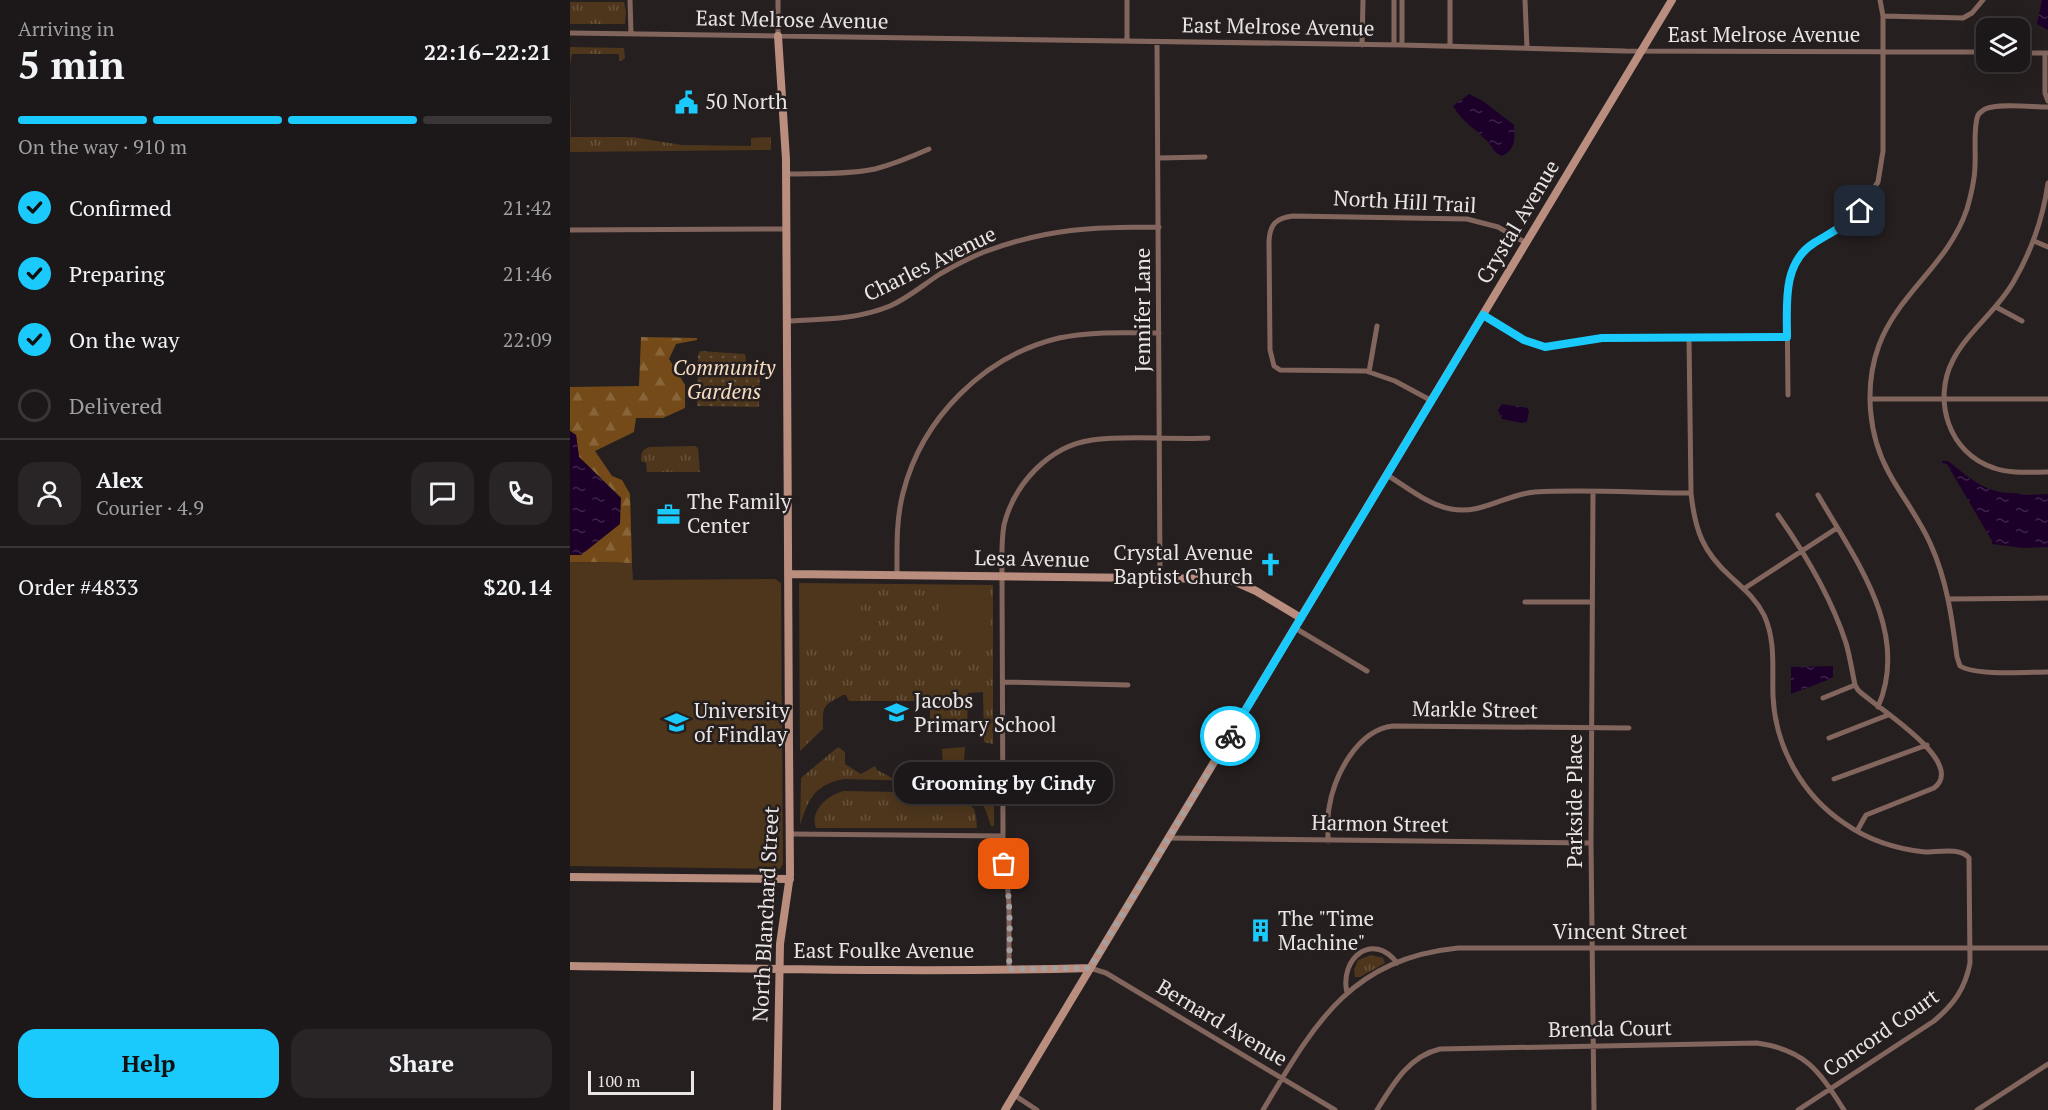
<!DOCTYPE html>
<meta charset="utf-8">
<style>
body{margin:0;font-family:"PT Serif",serif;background:#292425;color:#f1f3f6;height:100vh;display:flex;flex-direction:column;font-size:22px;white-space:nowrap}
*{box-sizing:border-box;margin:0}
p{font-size:20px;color:#a09fa2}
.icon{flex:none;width:33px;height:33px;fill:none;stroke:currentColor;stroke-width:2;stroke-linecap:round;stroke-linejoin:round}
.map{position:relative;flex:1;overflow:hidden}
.sheet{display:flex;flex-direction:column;background:#1c1718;width:570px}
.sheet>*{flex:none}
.buttons{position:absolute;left:1406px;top:18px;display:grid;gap:12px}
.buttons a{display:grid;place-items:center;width:54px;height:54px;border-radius:12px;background:#1c1718;box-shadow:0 3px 15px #0003,0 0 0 2px #3a3637;font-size:30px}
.scale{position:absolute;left:18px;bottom:15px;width:106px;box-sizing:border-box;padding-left:6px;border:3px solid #eae5e5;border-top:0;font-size:16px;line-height:21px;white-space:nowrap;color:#eae5e5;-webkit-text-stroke:4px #261f20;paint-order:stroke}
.pin{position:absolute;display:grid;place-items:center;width:51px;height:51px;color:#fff;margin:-26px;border-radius:12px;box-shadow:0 3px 9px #0006}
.courier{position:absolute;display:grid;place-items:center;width:60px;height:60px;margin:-30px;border:4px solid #1bcafc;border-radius:50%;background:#fff;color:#222;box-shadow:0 2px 8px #0007}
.bubble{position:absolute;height:42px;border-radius:18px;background:#1c1718;box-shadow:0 3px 15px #0003,0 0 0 2px #3a3637;font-size:20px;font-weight:700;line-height:42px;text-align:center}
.head em{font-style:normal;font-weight:700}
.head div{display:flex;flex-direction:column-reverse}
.head{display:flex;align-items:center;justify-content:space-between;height:102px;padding:0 18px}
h1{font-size:39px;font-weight:700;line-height:45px}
.bar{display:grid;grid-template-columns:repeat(4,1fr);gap:9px 6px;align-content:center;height:72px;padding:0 18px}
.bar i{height:8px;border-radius:4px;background:#3a3637}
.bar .on{background:#1bcafc}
.bar p{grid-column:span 4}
.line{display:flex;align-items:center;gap:15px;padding:0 18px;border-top:2px solid #3a3637}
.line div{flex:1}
.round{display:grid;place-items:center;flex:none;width:63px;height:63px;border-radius:18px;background:#292425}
ol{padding:0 18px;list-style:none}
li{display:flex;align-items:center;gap:18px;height:66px}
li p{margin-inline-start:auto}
li .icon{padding:6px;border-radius:50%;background:#1bcafc;color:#111;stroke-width:4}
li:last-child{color:#a09fa2}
li i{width:33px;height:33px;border:3px solid #3a3637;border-radius:50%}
.button{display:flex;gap:12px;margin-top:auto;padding:12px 18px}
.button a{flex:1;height:69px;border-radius:18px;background:#1bcafc;color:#111;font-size:24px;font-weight:700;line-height:69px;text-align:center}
.button a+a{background:#292425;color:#f1f3f6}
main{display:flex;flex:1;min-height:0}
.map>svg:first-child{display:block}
.grass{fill:url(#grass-tufts)}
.forest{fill:url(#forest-firs)}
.garden{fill:url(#garden-dots)}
.pitch{fill:#4d361c}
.water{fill:url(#water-ripples)}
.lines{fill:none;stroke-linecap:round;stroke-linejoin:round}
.street{stroke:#82665d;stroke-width:5}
.secondary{stroke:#ba8e7f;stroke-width:8}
.done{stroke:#a5a0a0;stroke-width:6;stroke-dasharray:0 10.8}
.route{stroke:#1bcafc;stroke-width:8}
.labels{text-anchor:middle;stroke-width:5;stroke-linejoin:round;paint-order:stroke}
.street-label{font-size:21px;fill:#eae5e5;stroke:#261f20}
.poi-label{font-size:21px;fill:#eae5e5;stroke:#261f20;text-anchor:start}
.park-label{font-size:21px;font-style:italic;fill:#f6dcc1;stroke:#261f20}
</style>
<main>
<section class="sheet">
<div class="head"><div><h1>5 min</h1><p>Arriving in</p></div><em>22:16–22:21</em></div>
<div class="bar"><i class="on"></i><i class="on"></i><i class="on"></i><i></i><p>On the way · 910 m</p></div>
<ol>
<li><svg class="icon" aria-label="check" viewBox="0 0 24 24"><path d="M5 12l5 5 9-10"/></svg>Confirmed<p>21:42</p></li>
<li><svg class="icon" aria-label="check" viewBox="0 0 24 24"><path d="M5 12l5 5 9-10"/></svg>Preparing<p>21:46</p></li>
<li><svg class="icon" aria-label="check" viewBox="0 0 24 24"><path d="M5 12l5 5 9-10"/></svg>On the way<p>22:09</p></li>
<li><i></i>Delivered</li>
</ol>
<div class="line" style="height:108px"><a class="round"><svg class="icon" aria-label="person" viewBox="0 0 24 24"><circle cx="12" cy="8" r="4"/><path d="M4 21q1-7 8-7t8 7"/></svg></a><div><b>Alex</b><p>Courier · 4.9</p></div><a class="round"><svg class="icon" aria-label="chat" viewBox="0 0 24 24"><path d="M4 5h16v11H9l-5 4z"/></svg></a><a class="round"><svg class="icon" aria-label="phone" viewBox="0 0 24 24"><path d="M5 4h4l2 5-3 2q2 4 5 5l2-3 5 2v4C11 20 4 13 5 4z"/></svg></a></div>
<div class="line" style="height:78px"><div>Order #4833</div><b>$20.14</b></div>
<div class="button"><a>Help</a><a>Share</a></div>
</section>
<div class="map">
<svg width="1478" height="1110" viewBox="0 0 1478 1110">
<defs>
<pattern id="grass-tufts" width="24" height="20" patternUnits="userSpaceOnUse" patternTransform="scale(1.5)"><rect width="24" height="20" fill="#4d361c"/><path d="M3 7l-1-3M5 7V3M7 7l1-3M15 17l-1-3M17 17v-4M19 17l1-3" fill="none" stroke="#67533d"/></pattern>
<pattern id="forest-firs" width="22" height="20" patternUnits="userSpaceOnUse" patternTransform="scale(1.5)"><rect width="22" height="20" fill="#744b18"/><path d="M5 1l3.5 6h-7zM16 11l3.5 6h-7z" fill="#886539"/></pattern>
<pattern id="garden-dots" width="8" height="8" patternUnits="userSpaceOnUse" patternTransform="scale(1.5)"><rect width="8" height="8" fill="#4d361c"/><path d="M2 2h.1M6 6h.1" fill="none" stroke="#67533d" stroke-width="1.8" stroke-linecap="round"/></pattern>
<pattern id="water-ripples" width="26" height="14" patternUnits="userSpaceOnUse" patternTransform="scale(1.5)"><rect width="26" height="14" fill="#1c002a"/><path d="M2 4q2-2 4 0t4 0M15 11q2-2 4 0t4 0" fill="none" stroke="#3d2549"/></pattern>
</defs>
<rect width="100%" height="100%" fill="#261f20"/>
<path class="grass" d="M0 2H54L56 12 55 24H0Z
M0 47 54 48 55 58 51 61H49V54H2L0 64Z
M0 87 1 137H62L112 145 181 146V138L201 137V150L0 152Z
M125 446 128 448 130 472H77L76 463 71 461C71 453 71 450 79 447Z
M229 583 423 585V744L414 742 413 692 398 693 397 733 378 732 379 725H386V721L365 720V725H360V701H279L276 695H273C252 707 253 704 253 729L230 751Z
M268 747 275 752V764L291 774 305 766 307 770 324 779C340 770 343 765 359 775L373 766 372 749 395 747 393 774H424V826H421C415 805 408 791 386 782L275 779C245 784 239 798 230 825L231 778Z
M274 791 381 793 398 802 404 809 406 816 407 828H246C239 811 259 794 274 791Z
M801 955 813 958 815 963 790 977H785L784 970 788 960Z"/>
<path class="forest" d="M71 337 127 338V340L106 344 99 359 115 385V408L93 418H66L64 432 25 451 42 476 52 480 60 494 62 563 0 562V555H11L51 498 9 457 6 435 0 431V387L69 386Z"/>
<path class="garden" d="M130 351 175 354 177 367H190L189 407 127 406 128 355Z"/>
<path class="pitch" d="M0 562 62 563 63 580 205 579 211 583 213 864 210 869 0 866Z
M235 589H288L292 616 279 636 256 644 231 640V593Z
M375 589 417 590 421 595 420 646 402 644 377 630 368 609Z"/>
<path class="water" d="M1472 0H1478V30L1467 24Z
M899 94 913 101 944 125C945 139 946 149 932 156 924 153 923 148 918 142 906 129 892 122 883 106Z
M932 404 958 408 959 412 957 422 952 423 932 419 928 410Z
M0 431 6 435 9 457 51 498 50 524 11 555H0Z
M1372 461H1378C1393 473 1408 486 1426 491 1435 494 1447 492 1454 495L1478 494V547L1453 548 1422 544V541L1377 464 1372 463Z
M1263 666V678L1221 694V667Z"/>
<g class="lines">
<path class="street" d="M60 0 61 34
M557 0V41
M955 0 957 48
M1313 16 1393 18 1402 13 1413 0
M0 33 832 45 1055 51 1416 52
M208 36V0
M587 42 590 577
M792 45 793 0
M824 45V0
M832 45V0
M880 46V0
M1449 53H1477
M1475 53V93L1478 101
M1478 107C1462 107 1429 103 1415 109 1412 111 1410 112 1408 115 1403 127 1406 152 1405 165 1405 180 1401 195 1397 209 1378 265 1329 292 1309 345 1294 386 1298 435 1319 473 1332 497 1349 518 1360 543 1377 580 1382 618 1387 657L1390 666C1406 676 1458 672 1478 672
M589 158 635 157
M216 174C245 173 276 175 305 169 324 164 341 157 359 149
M1478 183C1473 218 1462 250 1444 281 1428 310 1398 331 1383 360 1362 400 1379 454 1424 468 1441 474 1460 472 1478 472
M0 230 216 229
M1464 241 1478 247
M1426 307 1452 321
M913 315 954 340 975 347 1032 337H1217
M217 321C252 319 286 320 320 306 338 298 353 285 370 274 384 266 399 258 414 252 478 228 523 227 589 227
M1119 337 1121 493C1125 531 1133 552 1161 577 1174 589 1186 599 1194 615 1206 641 1202 668 1203 696 1205 746 1232 795 1274 823 1298 840 1326 849 1355 852 1368 852 1391 847 1399 858L1400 963C1395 989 1384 1004 1364 1021L1228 1110
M799 372 807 326
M1218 395 1217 299 1221 273 1231 255 1238 247 1286 215 1308 182 1313 151V16L1310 0
M1301 399H1478
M862 401 825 381 796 371 710 370 704 366 700 350 699 241C700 224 706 218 723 216L897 219 928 227 956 243
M817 475C837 487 858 505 881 509 912 515 936 494 965 492 1017 489 1070 493 1121 493
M1023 492 1021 843 1024 1110
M1248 495C1284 558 1341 631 1308 707
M1208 515C1236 555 1261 597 1276 643 1280 657 1282 671 1285 685L1288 690C1305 707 1398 762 1364 788L1296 815 1287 831
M327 575C327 547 326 520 333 493 352 418 414 356 489 338 521 331 556 333 589 333
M1175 588 1267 528
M1379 599 1478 598
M955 602H1022
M725 628 797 671
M433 682 558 685
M1253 698 1285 685
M1259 738 1318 715
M1264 779 1357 745
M433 789 491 791
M221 834 433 836
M598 838 1021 843
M758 841C758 830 757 819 759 808 764 776 787 730 823 726L1059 728
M520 968 536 973 765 1110
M439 969V905L437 880 434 864 433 836 432 576C432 560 431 542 434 525 444 484 479 446 522 440 558 435 601 440 638 438
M777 993C769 958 803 931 827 963
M444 1095 467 1110
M693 1110C744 1025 779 959 888 948H1478
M807 1110C823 1084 839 1056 870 1049L1187 1043C1236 1050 1249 1071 1274 1110
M1407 1110 1478 1064"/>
<path class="secondary" d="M218 574 659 579 686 591 731 618
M0 877 220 879
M0 966C173 968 347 973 520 968
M207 1110 210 944 220 875 219 745 216 159 208 36
M435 1110 1102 0"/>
</g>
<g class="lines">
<path class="done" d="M434 864C441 898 440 935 439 969L520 968 660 736"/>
<path class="route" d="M660 736 913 315 954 340 975 347 1032 338 1217 337C1217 305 1212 263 1244 243 1260 233 1277 225 1290 211"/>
</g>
<defs>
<symbol id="civic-bare" viewBox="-9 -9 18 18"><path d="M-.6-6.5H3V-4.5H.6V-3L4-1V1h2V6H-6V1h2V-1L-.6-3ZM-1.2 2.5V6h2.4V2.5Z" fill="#1bcafc" stroke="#261f20" stroke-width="2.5" paint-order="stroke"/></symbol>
<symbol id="office-bare" viewBox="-9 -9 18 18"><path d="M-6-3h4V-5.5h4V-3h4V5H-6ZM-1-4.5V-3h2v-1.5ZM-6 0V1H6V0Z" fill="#1bcafc" stroke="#261f20" stroke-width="2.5" paint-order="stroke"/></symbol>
<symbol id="church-bare" viewBox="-9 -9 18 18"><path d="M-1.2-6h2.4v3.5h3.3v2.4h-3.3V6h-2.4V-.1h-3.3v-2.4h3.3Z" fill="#1bcafc" stroke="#261f20" stroke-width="2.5" paint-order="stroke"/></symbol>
<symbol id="school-bare" viewBox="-9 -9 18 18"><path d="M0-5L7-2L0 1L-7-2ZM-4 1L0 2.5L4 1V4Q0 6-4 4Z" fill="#1bcafc" stroke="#261f20" stroke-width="2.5" paint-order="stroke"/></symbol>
<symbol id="university-bare" viewBox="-9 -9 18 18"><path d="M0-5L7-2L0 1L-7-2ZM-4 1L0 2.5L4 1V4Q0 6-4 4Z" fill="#1bcafc" stroke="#261f20" stroke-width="2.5" paint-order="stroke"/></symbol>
<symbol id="building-bare" viewBox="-9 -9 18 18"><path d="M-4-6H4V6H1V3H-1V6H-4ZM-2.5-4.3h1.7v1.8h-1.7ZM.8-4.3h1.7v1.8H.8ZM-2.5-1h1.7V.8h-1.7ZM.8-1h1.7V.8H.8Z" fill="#1bcafc" stroke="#261f20" stroke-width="2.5" paint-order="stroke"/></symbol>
</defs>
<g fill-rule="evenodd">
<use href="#civic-bare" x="100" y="86" width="33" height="33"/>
<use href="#office-bare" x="82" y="498" width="33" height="33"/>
<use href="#church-bare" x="684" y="548" width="33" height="33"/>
<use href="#school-bare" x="310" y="696" width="33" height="33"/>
<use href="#university-bare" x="90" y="706" width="33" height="33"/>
<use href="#building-bare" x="674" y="914" width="33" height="33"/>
</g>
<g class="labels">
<g class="street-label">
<text transform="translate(222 20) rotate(1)" y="7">East Melrose Avenue</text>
<text transform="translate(708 27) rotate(1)" y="7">East Melrose Avenue</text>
<text x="1194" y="42">East Melrose Avenue</text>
<text transform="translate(835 202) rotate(3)" y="7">North Hill Trail</text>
<text transform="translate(948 222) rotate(-59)" y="7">Crystal Avenue</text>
<text transform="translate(360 264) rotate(-26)" y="7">Charles Avenue</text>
<text transform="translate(573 310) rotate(-90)" y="7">Jennifer Lane</text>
<text transform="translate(462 559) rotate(1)" y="7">Lesa Avenue</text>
<text transform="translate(905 710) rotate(1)" y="7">Markle Street</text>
<text transform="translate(1005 801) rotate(-90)" y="7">Parkside Place</text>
<text transform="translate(810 824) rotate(1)" y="7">Harmon Street</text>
<text transform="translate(196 914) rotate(-87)" y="7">North Blanchard Street</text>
<text x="1050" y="939">Vincent Street</text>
<text x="314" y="958">East Foulke Avenue</text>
<text transform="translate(652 1023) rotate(31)" y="7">Bernard Avenue</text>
<text transform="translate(1040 1029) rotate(-1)" y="7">Brenda Court</text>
<text transform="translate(1311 1033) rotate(-35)" y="7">Concord Court</text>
</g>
<g class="poi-label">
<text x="135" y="109">50 North</text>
<text x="117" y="509">The Family<tspan x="117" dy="24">Center</tspan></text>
<text x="683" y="560" text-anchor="end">Crystal Avenue<tspan x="683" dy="24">Baptist Church</tspan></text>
<text x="344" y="708">Jacobs<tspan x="344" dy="24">Primary School</tspan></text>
<text x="124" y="718">University<tspan x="124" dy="24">of Findlay</tspan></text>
<text x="708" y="926">The "Time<tspan x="708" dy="24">Machine"</tspan></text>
</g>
<g class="park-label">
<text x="154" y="375">Community<tspan x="154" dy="24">Gardens</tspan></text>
</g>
</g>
</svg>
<div class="buttons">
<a><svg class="icon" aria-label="layers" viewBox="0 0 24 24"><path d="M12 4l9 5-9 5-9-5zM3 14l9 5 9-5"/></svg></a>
</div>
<div class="scale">100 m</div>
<div class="pin" style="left:434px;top:864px;background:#ea580c"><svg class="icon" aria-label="bag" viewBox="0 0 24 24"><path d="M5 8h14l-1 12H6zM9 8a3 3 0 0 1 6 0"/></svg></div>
<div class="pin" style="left:1290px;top:211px;background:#1f2937"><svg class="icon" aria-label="home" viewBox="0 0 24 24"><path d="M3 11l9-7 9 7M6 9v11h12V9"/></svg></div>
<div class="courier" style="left:660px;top:736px"><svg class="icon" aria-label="bike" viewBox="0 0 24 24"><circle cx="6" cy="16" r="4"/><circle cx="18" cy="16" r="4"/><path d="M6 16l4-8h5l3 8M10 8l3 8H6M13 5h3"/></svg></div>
<div class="bubble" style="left:324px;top:762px;width:219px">Grooming by Cindy</div>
</div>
</main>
